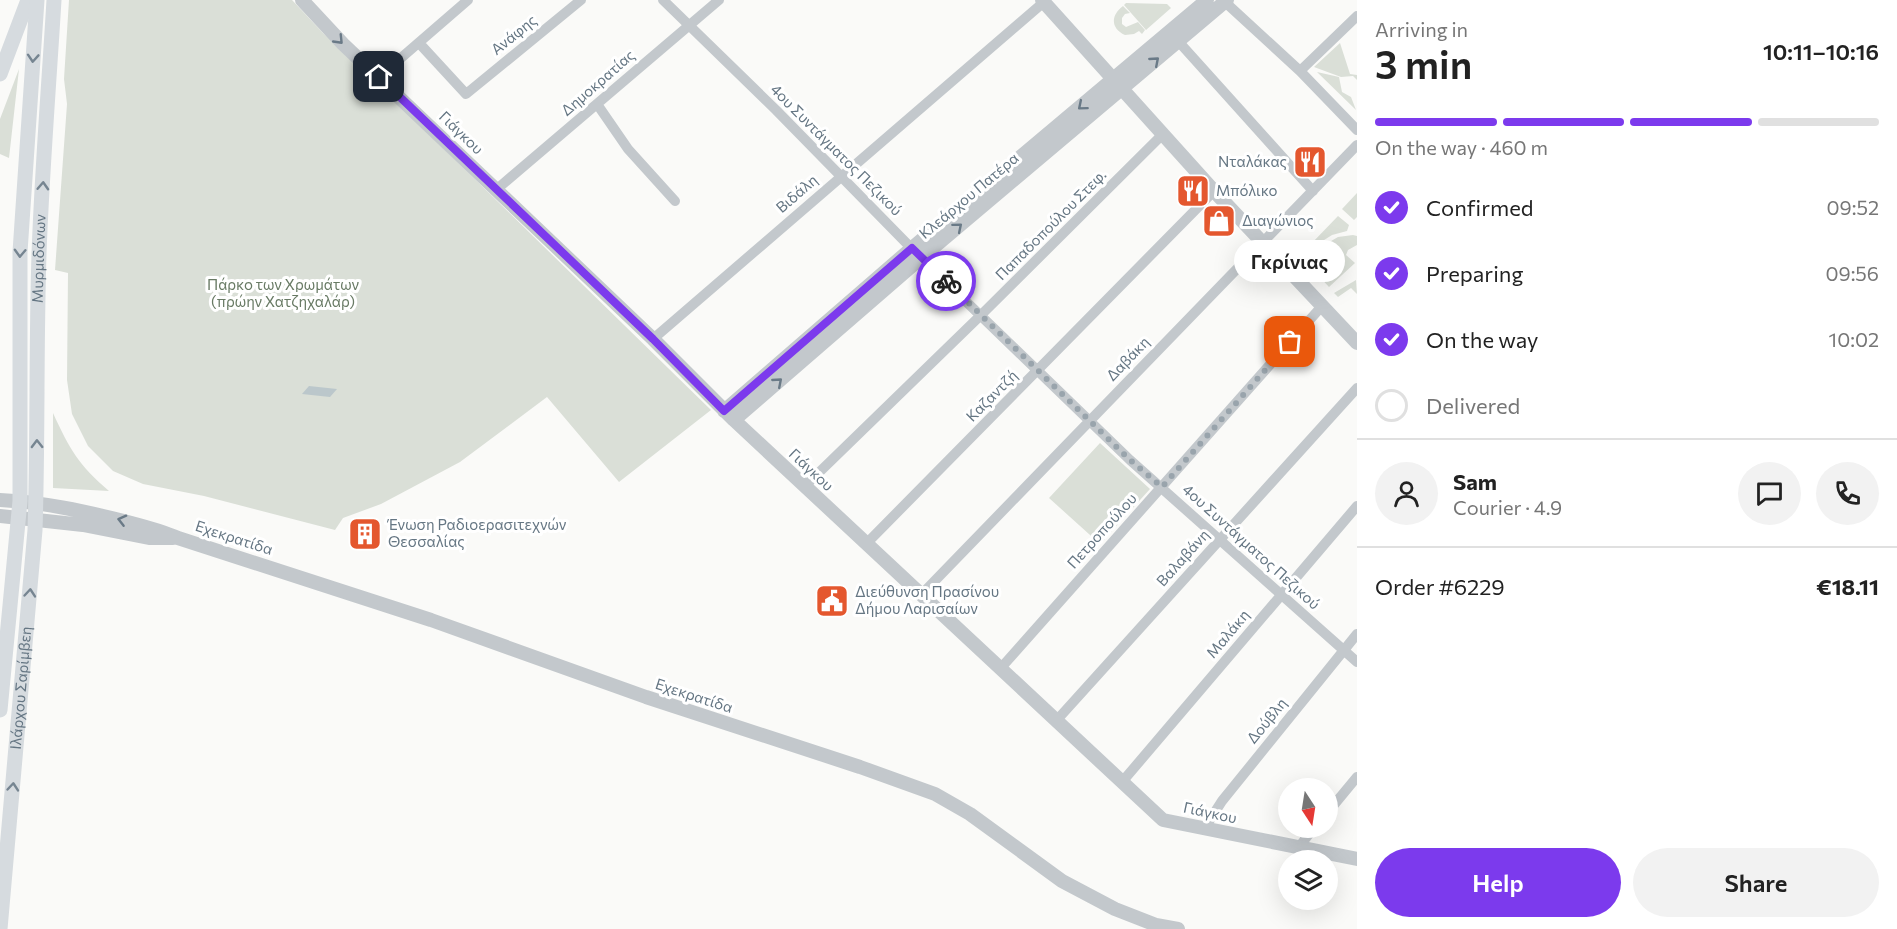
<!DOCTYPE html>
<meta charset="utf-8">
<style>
body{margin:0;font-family:Commissioner,sans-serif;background:#f2f2f2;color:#222;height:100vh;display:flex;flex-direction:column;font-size:22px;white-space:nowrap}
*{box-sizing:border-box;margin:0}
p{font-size:20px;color:#767676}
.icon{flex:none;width:33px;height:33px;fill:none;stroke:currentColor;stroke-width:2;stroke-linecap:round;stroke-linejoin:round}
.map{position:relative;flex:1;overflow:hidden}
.panel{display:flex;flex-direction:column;background:#fff;width:540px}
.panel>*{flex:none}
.needle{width:39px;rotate:168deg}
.controls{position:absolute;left:1278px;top:778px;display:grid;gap:12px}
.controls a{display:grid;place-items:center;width:60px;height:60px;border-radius:50%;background:#fff;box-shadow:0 6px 24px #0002;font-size:30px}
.pin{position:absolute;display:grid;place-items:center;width:51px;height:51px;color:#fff;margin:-26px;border-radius:12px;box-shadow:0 3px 9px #0006}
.courier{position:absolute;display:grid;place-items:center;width:60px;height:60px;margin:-30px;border:4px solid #7c3aed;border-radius:50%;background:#fff;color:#222;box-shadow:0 2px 8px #0007}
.bubble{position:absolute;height:42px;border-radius:21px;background:#fff;box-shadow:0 6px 24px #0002;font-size:20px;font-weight:600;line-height:42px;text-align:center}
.head em{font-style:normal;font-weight:600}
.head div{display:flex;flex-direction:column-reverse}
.head{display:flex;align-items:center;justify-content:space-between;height:102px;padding:0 18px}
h1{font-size:39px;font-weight:600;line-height:45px}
.bar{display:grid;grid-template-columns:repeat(4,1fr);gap:9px 6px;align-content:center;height:72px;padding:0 18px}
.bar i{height:8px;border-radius:4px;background:#e0e0e0}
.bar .active{background:#7c3aed}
.bar p{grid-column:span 4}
.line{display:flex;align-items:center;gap:15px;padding:0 18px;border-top:2px solid #e0e0e0}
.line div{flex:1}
.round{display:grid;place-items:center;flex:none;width:63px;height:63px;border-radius:32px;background:#f2f2f2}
ol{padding:0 18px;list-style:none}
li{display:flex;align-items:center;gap:18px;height:66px}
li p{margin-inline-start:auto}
li .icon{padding:6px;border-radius:50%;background:#7c3aed;color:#fff;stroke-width:4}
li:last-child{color:#767676}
li i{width:33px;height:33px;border:3px solid #e0e0e0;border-radius:50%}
.cta{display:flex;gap:12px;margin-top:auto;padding:12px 18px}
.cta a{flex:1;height:69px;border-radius:36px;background:#7c3aed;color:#fff;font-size:24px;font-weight:600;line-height:69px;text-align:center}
.cta a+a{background:#f2f2f2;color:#222}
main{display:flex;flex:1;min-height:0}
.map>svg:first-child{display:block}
.green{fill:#dadfd7}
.water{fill:#bbc7cb}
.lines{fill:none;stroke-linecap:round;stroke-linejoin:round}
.minor{stroke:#c3c8cc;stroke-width:10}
.tertiary{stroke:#c3c8cc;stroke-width:14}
.secondary{stroke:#d6dbdf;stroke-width:15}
.oneway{stroke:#6a7a87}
.oneway2{stroke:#768591}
.done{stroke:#99a4ac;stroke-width:6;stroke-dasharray:0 10.8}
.route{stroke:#7c3aed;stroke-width:8}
.labels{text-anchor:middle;stroke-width:6;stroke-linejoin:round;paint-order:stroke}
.street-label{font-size:15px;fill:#657683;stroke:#fff}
.poi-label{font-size:15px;fill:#657683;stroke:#fff;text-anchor:start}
.park-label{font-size:15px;fill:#687a64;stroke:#fff}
</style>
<main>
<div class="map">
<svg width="1357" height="929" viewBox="0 0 1357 929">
<rect width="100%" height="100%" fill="#fafaf8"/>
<path class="green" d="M69 0H292L323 33 359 66 711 410 619 482 547 397 460 462 381 504 343 518 335 530 204 496 143 484 113 471 88 446 72 414 67 380 68 273 55 270 67 104 64 79Z
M1126 3 1167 4 1171 8 1146 30 1124 5Z
M1123 6 1130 13 1125 14 1122 18V24L1126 27 1138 22 1145 30 1142 34 1139 31 1134 34 1125 35C1110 28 1111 15 1123 6Z
M1340 43 1350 74 1357 75V80L1353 76 1341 77 1314 67Z
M19 69 9 158 0 154V119Z
M1317 72 1339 77 1342 92 1351 97 1356 110Z
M1357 193V217L1354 220 1342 209Z
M1338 216 1349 225 1347 231 1332 235 1313 247 1311 244Z
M1353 235 1357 236V245L1348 250 1346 255 1355 263 1329 287 1302 258 1338 237Z
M1356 280 1357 294 1351 288 1338 297 1334 293Z
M53 413C70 450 78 464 109 491L53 488Z
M1100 443 1150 489 1100 544 1049 498Z"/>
<path class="water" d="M309 386 337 389 330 397 302 394Z"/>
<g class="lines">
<path class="minor" d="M663 0 776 110 921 258 1130 460 1357 662
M1225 2 1300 71 1357 130
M1178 41 1313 191
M419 43 466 94 581 0
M1300 71 1357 16
M379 77 468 0
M597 104 628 149 675 201
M497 189 719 0
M653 339 1044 2
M804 487 981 315 1163 134
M866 544 1214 191
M922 594 1357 145
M1000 669 1322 306
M1056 721 1357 388
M1122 782 1357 506
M1328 812 1357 777
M1204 829 1222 801 1357 634
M1298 848 1314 828"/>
<path class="tertiary" d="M302 0 343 44 653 339 734 420 1163 820 1357 859
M1042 0 1214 191 1357 343
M724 411 912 248 1207 0
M734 420 921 258 1227 0
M0 500C42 502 83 511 124 521 143 526 160 530 178 538L431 620 646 697 860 767 935 794 970 814 1062 881 1115 909 1156 925 1178 929
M0 516 83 525 149 538H173"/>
<g class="secondary">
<path d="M0 74 28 0"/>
<path d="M0 710 20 501V252L37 0"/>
<path id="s1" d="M0 929 35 530C38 438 36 346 39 254 42 169 49 84 54 0"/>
</g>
</g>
<defs><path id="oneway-chevron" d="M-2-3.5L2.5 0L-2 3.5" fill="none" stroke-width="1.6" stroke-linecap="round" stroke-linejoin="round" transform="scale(1.5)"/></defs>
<g class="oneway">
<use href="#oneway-chevron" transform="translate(339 40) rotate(46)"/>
<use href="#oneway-chevron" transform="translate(1155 61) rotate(-41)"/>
<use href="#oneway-chevron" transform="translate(1082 106) rotate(140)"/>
<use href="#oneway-chevron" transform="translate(958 227) rotate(-40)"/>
<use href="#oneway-chevron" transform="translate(778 382) rotate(-41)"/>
<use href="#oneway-chevron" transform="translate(122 520) rotate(-166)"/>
</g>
<g class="oneway2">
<use href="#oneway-chevron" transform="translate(33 58) rotate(94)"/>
<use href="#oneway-chevron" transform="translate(43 186) rotate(-87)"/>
<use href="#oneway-chevron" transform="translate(20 253) rotate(92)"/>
<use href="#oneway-chevron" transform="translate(37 444) rotate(-91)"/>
<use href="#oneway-chevron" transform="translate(30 593) rotate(-85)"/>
<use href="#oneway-chevron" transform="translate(13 787) rotate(-85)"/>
</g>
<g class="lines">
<path class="done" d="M946 281 1130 460 1162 487 1290 342"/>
<path class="route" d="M379 77 653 339 724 411 912 248 946 281"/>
</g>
<defs>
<symbol id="restaurant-square" viewBox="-11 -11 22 22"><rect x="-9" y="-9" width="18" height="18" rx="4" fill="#e4572e" stroke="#fff"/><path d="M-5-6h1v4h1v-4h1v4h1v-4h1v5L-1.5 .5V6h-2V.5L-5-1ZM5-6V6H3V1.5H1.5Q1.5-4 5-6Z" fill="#fff"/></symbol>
<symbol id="shop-square" viewBox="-11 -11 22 22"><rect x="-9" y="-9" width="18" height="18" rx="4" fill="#e4572e" stroke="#fff"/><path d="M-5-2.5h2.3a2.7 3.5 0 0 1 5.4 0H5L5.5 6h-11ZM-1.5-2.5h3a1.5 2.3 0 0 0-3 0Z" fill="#fff"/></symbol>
<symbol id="building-square" viewBox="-11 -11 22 22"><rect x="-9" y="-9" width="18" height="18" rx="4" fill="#e4572e" stroke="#fff"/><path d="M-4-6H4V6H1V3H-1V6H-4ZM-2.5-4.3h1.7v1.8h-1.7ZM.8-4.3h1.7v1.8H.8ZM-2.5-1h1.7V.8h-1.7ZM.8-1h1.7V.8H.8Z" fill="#fff"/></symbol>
<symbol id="civic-square" viewBox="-11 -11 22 22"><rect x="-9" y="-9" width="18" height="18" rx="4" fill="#e4572e" stroke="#fff"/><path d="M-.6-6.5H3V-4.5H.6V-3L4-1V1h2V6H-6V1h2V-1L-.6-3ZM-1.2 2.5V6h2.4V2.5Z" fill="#fff"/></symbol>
</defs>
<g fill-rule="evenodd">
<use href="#restaurant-square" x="1291" y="143" width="38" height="38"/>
<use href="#restaurant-square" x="1174" y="172" width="38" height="38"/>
<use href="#shop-square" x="1200" y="202" width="38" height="38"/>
<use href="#building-square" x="346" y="515" width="38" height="38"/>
<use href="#civic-square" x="813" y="582" width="38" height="38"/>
</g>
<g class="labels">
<g class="street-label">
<text transform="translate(514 35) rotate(-39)" y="5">Ανάφης</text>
<text transform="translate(598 83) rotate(-41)" y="5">Δημοκρατίας</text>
<text transform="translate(461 133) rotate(44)" y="5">Γιάγκου</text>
<text transform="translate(836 150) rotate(45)" y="5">4ου Συντάγματος Πεζικού</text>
<text transform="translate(797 194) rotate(-41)" y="5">Βιδάλη</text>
<text transform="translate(969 196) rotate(-40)" y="5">Κλεάρχου Πατέρα</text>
<text transform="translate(1051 225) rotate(-45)" y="5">Παπαδοπούλου Στεφ.</text>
<text dy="5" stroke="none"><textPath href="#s1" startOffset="672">Μυρμιδόνων</textPath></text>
<text transform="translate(1128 359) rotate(-46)" y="5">Δαβάκη</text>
<text transform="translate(992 396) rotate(-45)" y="5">Καζαντζή</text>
<text transform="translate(811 470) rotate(43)" y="5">Γιάγκου</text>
<text transform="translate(1102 531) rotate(-48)" y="5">Πετροπούλου</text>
<text transform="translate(234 538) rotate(18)" y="5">Εχεκρατίδα</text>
<text transform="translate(1251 547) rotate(42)" y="5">4ου Συντάγματος Πεζικού</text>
<text transform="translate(1183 558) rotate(-48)" y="5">Βαλαβάνη</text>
<text transform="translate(1228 634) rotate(-50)" y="5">Μαλάκη</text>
<text dy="5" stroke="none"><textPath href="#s1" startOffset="242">Ιλάρχου Σαρίμβεη</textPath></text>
<text transform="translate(694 696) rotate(18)" y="5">Εχεκρατίδα</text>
<text transform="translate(1267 721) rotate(-51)" y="5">Δούβλη</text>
<text transform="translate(1210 813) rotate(12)" y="5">Γιάγκου</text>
</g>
<g class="poi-label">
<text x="1287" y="167" text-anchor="end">Νταλάκας</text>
<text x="1216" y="196">Μπόλικο</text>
<text x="1242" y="226">Διαγώνιος</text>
<text x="388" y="530">Ένωση Ραδιοερασιτεχνών<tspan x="388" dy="17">Θεσσαλίας</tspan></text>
<text x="855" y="597">Διεύθυνση Πρασίνου<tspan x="855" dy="17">Δήμου Λαρισαίων</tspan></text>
</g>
<g class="park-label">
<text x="283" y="290">Πάρκο των Χρωμάτων<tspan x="283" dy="17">(πρώην Χατζηχαλάρ)</tspan></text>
</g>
</g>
</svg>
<div class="controls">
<a><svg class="needle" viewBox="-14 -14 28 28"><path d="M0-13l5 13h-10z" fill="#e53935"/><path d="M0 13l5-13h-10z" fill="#767676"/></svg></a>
<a><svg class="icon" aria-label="layers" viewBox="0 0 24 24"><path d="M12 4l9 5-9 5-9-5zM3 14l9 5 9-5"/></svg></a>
</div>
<div class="pin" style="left:1290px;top:342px;background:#ea580c"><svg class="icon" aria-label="bag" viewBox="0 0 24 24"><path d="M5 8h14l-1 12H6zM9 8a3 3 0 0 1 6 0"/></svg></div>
<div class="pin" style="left:379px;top:77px;background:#1f2937"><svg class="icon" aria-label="home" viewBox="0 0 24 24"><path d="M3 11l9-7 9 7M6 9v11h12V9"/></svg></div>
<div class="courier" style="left:946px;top:281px"><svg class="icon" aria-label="bike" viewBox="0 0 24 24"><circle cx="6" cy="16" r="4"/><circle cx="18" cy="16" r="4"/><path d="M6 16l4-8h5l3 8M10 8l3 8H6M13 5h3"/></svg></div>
<div class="bubble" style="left:1234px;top:240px;width:111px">Γκρίνιας</div>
</div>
<section class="panel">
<div class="head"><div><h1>3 min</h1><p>Arriving in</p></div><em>10:11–10:16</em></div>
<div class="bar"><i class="active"></i><i class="active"></i><i class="active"></i><i></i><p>On the way · 460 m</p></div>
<ol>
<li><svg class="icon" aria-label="check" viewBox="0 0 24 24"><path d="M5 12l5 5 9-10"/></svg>Confirmed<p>09:52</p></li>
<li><svg class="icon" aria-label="check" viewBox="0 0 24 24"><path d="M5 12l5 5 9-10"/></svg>Preparing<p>09:56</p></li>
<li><svg class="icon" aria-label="check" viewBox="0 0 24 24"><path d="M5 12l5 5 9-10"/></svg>On the way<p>10:02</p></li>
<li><i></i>Delivered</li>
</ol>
<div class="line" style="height:108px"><a class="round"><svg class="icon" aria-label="person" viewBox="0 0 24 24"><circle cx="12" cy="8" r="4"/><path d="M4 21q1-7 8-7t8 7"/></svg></a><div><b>Sam</b><p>Courier · 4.9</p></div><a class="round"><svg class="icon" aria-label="chat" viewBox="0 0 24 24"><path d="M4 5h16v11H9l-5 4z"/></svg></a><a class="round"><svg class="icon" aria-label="phone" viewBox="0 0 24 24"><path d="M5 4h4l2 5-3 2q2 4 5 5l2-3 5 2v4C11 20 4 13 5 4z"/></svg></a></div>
<div class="line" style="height:78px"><div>Order #6229</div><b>€18.11</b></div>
<div class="cta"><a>Help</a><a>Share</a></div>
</section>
</main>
